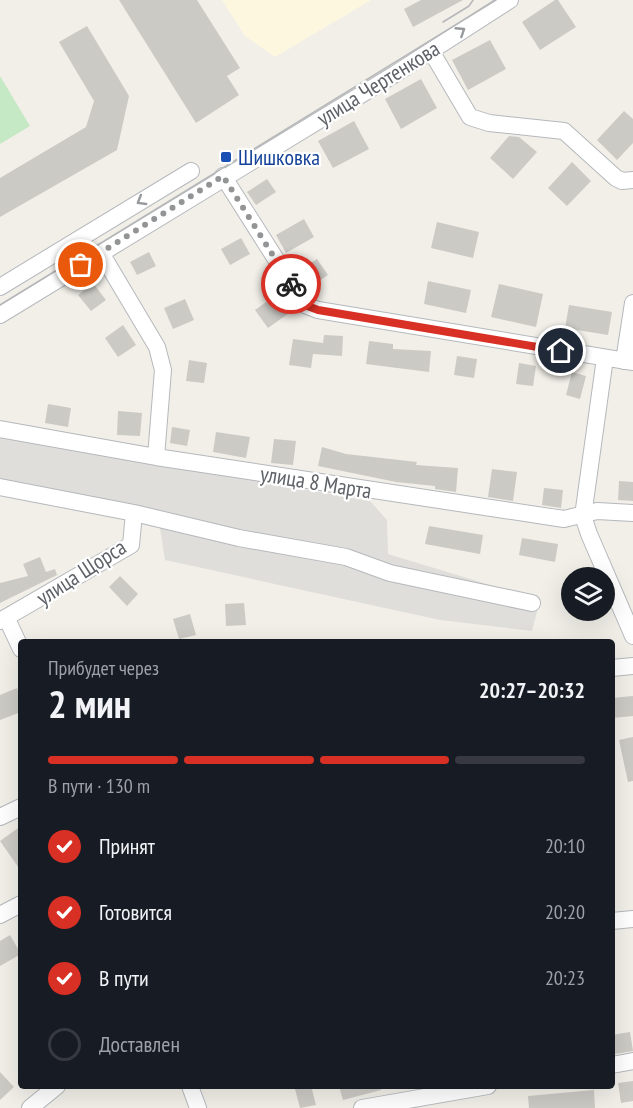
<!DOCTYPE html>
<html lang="ru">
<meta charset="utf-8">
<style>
body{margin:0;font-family:"PT Sans Narrow",sans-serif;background:#20242c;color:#f1f3f6;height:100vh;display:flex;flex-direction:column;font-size:22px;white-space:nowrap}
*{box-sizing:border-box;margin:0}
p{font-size:20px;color:#9ea1a6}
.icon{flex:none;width:33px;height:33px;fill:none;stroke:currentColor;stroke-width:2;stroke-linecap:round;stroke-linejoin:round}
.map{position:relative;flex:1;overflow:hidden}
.side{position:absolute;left:18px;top:639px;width:597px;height:450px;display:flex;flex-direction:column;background:#171b24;border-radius:6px;box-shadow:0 6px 24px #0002}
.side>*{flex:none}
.buttons{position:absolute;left:561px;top:567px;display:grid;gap:12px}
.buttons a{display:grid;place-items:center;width:54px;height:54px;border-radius:50%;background:#171b24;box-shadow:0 6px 24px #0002;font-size:30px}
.pin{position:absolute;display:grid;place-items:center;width:51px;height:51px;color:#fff;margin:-26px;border:3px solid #fff;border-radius:50%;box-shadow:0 2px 6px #0007}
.courier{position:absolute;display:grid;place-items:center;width:60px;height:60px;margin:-30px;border:4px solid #d93025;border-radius:50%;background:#fff;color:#222;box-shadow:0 2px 8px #0007}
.head em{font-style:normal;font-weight:600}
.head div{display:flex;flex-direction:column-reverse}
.head{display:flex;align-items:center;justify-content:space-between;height:102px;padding:0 30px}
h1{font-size:39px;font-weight:600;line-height:45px}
.bar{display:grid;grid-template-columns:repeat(4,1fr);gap:9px 6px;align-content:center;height:72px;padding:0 30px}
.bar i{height:8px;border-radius:4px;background:#363941}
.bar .active{background:#d93025}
.bar p{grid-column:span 4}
ol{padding:0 30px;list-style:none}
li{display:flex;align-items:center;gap:18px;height:66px}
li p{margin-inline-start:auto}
li .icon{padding:6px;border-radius:50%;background:#d93025;color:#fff;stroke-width:4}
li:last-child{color:#9ea1a6}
li i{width:33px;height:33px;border:3px solid #363941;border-radius:50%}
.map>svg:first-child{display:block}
.commercial{fill:#fef7e0}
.industrial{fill:#e0deda}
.green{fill:#c5e8c5}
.building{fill:#cccac5}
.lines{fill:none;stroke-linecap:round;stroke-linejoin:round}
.minor-casing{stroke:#b5b8bc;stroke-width:18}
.minor{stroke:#fff;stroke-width:16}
.tram{stroke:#b6b7b8;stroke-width:1.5}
.oneway{stroke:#979a9d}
.done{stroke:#929495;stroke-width:6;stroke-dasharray:0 10.8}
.route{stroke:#d93025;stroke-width:8}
.transit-dot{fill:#1a4fb4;stroke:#fff;stroke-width:2}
.labels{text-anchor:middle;stroke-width:4.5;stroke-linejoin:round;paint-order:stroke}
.street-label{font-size:22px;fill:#5f6368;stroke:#fff}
.transit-label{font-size:22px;fill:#164399;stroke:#fff;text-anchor:start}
</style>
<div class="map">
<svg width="633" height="1108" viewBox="0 0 633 1108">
<rect width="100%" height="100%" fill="#f1efe8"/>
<path class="commercial" d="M222 0H371L275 57 245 36Z"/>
<path class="industrial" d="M0 435 370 501 387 520 388 554 540 600 532 631 440 620 165 560 158 515 0 483Z"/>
<path class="green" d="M0 76 30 126 0 144Z"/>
<path class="building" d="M119 0H197L240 68 227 76 239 95 196 123Z
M421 0H463L413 27 404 9Z
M555 0H558L576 27 540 50 522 22Z
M87 26 129 96 117 150 0 217V178L86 127 94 101 59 42Z
M490 40 506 69 468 90 452 60Z
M421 79 437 108 401 129 385 99Z
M624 111 633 119V143L617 160 597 140Z
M354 121 369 149 333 168 318 141Z
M509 136 519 137 537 152 513 179 490 158Z
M572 162 591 181 567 206 548 188Z
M267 179 276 192 256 205 247 192Z
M304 219 314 237 286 253 276 235Z
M437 222 479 232 473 258 431 248Z
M241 238 250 254 230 265 221 249Z
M149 252 156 266 137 275 130 262Z
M317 259 328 275 310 287 299 271Z
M428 281 471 290 466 313 424 304Z
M93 283 106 300 91 311 78 295Z
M499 284 543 294 536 327 491 317Z
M276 295 289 313 268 328 255 310Z
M185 299 194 320 173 329 164 308Z
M569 305 612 312 608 335 565 328Z
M123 325 136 345 118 357 105 338Z
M324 335 343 336 342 356 313 354 311 368 289 365 293 339 323 343Z
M369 341 393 344V349L431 351 429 372 366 364Z
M457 356 477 359 474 378 454 375Z
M189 360 207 363 204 383 186 381Z
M519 363 536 366 533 386 516 384Z
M572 372 586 376 580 399 566 395Z
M48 404 71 408 68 427 45 423Z
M118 411 142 413 140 436 117 435Z
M172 427 190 430 187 446 170 443Z
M216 432 250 437 246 458 213 452Z
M274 439 296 441 293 465 271 463Z
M322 447 346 454 417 462 416 465 458 468 456 492 435 489V486L396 482 318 466Z
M492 469 517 472 513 501 488 497Z
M619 481 633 482V501L618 500Z
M544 488 563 490 561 508 542 505Z
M429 526 483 535 480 554 425 544Z
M522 538 558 544 555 562 519 555Z
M40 557 46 572 55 569 57 575 0 603V583L28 576 23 564Z
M120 576 138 594 127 606 109 587Z
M244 603 246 625 226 626 225 604Z
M190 614 196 635 179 639 173 619Z
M17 688 21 699V712L0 720V695Z
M633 696V716L612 718V698Z
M633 737V781L628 782 619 740Z
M21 826V871L0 841Z
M10 935 21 954 0 966V941Z
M630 1032 633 1051 615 1054 612 1035Z
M0 1072 14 1087 0 1100Z
M633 1081V1101L621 1103 618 1083Z
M305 1086H311L316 1105 300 1108 295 1089Z
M339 1086H380L381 1090 343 1100Z
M594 1090 595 1108H529L528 1096Z"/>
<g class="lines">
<defs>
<path id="minor" d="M431 51 470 117 489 123 564 131 616 178 622 181 633 180
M223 176 305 305 318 310 633 362
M101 253 157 347 163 370 156 457
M0 287 191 171
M0 315 395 74 510 0
M605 358 583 516 589 534 633 636
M624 361 633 303
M0 429 156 457 564 519 597 511 633 513
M0 487 134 513 239 538 346 557 390 573 532 603
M7 619 21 649
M0 621 131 545 134 513
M612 668 633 666
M0 817 21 807
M0 915 21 904
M612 921 633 919
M612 1065 633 1061
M190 1086 198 1108
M30 1108 57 1086
M362 1108 488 1086"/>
</defs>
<use href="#minor" class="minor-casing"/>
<use href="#minor" class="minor"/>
<path class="tram" d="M443 22 469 6 473 0
M0 305 496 0"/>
</g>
<defs><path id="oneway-chevron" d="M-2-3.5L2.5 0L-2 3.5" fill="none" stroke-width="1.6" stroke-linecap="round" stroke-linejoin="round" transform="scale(1.5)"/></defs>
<g class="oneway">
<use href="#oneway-chevron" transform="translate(461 31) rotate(-33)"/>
<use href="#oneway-chevron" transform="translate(141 201) rotate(149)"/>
</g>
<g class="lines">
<path class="done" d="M81 265 223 176 291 284"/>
<path class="route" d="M291 284 305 305 318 310 561 351"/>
</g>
<rect class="transit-dot" x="220" y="151" width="12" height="12" rx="3"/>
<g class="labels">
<g class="street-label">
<text transform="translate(378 83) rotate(-32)" y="8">улица Чертенкова</text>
<text transform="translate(316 482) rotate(9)" y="8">улица 8 Марта</text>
<text transform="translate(81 572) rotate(-33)" y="8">улица Щорса</text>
</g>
<g class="transit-label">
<text x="238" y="165">Шишковка</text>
</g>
</g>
</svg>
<div class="buttons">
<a><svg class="icon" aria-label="layers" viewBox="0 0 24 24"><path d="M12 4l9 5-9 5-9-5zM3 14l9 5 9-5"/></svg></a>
</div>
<div class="pin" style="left:81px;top:265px;background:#ea580c"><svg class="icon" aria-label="bag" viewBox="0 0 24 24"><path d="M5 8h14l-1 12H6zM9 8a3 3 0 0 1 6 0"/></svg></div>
<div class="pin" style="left:561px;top:351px;background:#1f2937"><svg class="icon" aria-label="home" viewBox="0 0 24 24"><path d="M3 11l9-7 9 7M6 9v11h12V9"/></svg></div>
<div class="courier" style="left:291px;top:284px"><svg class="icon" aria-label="bike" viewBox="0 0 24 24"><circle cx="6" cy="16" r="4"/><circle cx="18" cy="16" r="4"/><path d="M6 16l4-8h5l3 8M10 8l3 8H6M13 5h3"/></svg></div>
<section class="side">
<div class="head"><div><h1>2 мин</h1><p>Прибудет через</p></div><em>20:27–20:32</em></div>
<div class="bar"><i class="active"></i><i class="active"></i><i class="active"></i><i></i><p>В пути · 130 m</p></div>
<ol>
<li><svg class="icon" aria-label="check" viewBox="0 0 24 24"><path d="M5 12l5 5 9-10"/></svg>Принят<p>20:10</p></li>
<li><svg class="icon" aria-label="check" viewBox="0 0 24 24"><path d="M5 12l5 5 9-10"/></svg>Готовится<p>20:20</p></li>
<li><svg class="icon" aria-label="check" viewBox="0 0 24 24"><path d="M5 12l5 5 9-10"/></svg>В пути<p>20:23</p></li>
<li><i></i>Доставлен</li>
</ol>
</section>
</div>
